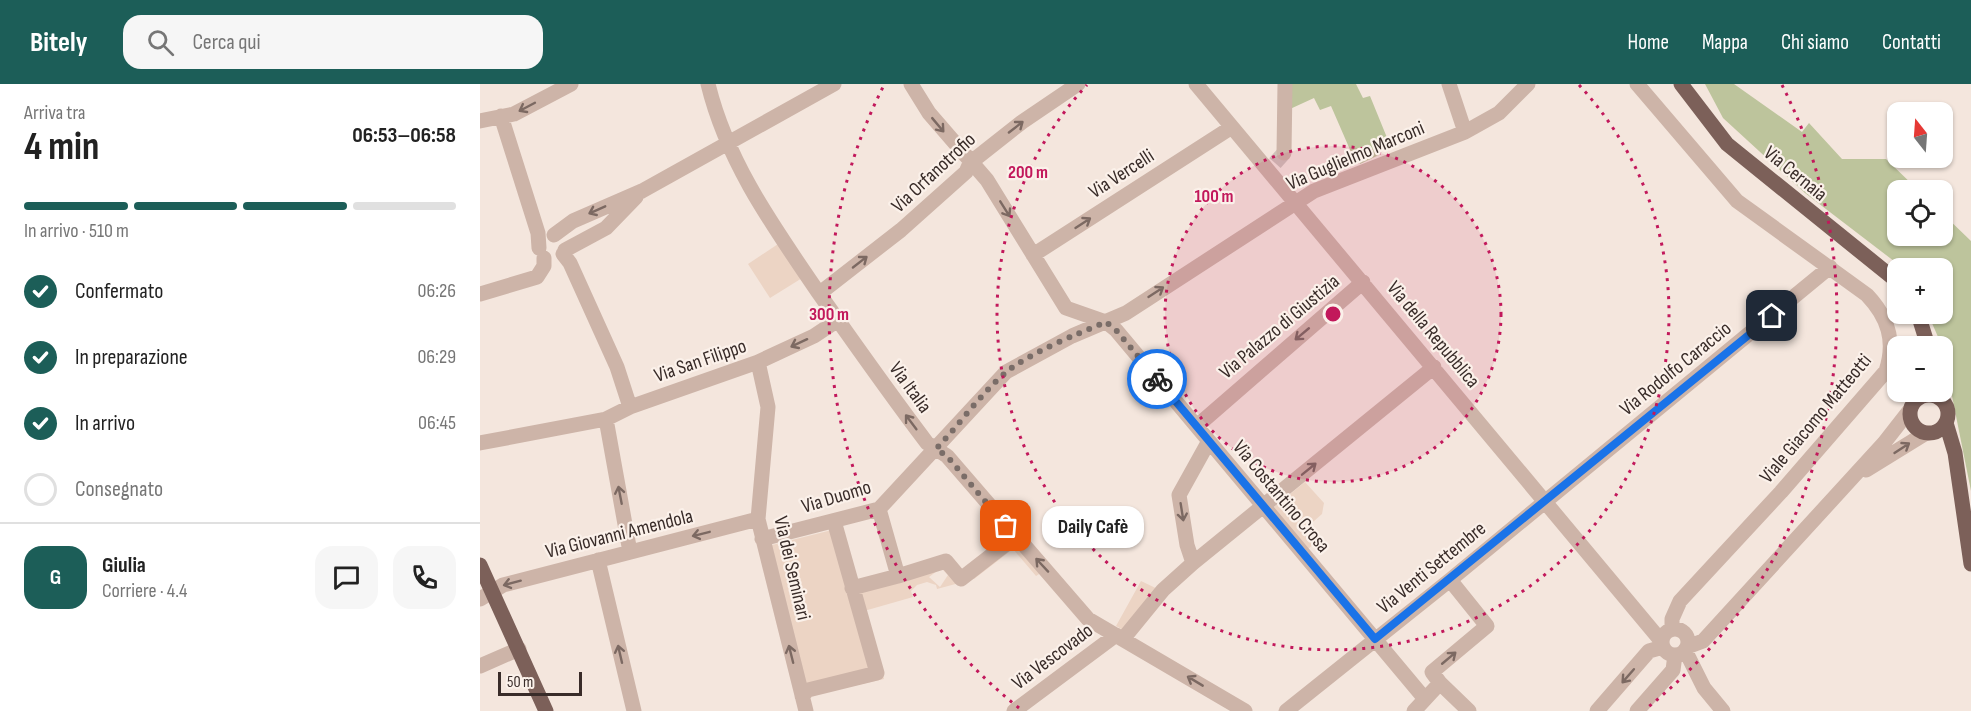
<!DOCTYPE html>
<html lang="it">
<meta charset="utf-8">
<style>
body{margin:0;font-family:"Sofia Sans Condensed",sans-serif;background:#f6f6f6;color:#222;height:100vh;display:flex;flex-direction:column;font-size:22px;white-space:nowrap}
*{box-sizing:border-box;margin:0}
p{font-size:20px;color:#767676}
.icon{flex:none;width:33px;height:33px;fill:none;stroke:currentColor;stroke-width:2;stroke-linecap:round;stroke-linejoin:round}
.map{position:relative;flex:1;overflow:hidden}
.drawer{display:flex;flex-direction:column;background:#fff;width:480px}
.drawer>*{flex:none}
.needle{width:39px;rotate:343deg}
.controls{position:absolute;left:1407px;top:18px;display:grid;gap:12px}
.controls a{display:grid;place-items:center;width:66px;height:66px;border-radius:12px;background:#fff;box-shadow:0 2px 4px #0004;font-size:30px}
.scale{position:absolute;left:18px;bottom:15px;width:84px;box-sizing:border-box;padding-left:6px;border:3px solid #392c29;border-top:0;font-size:16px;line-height:21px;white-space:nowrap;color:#392c29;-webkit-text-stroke:4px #fbf1ea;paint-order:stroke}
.pin{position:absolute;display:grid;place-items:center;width:51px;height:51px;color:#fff;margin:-26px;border-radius:12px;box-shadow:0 3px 9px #0006}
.courier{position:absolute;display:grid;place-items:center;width:60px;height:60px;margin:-30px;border:4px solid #1a73e8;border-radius:50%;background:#fff;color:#222;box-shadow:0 2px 8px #0007}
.bubble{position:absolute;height:42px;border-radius:18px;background:#fff;box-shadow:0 2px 4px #0004;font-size:20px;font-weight:700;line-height:42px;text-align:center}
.headline em{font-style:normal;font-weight:700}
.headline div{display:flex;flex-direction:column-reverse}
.headline{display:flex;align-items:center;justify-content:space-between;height:102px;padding:0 24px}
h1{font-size:39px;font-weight:700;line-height:45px}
.bar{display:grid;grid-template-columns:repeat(4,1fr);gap:9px 6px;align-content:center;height:72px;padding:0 24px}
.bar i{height:8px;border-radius:4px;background:#e0e0e0}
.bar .current{background:#1c5e58}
.bar p{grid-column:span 4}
.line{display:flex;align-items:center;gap:15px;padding:0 24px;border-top:2px solid #e0e0e0}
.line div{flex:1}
.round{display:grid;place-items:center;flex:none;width:63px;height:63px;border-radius:18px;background:#f6f6f6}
ol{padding:0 24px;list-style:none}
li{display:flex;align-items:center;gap:18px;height:66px}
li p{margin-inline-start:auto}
li .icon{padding:6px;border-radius:50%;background:#1c5e58;color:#fff;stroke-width:4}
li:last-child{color:#767676}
li i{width:33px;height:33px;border:3px solid #e0e0e0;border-radius:50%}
header{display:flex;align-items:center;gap:36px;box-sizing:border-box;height:84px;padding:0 30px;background:#1c5e58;color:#fff}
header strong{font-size:28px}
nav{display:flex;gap:33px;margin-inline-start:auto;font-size:21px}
.search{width:420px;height:54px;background:#f6f6f6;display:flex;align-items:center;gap:15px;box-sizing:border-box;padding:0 21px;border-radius:18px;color:#767676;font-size:22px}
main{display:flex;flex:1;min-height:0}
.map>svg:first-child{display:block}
.green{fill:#bdc49c}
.plaza{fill:#ecd4c4;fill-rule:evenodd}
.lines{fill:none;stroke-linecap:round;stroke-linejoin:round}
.minor-tunnel{stroke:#cfc1b9;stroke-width:15;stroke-dasharray:15 8;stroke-linecap:butt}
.minor{stroke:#cdb4a8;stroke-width:15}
.major{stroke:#7c6059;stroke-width:15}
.oneway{stroke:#7c6962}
.done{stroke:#7a6d68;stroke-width:6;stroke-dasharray:0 10.8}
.route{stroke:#1a73e8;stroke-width:8}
.ring{fill:none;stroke:#c2185b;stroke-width:3;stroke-dasharray:3 6}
.labels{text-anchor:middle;stroke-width:4.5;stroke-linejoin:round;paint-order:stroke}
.street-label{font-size:20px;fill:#392c29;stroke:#fbf1ea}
.centre{fill:#c2185b;stroke:#fbf1ea;stroke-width:3}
.ring-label{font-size:18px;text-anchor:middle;font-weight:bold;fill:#c2185b;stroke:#fbf1ea;stroke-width:4.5;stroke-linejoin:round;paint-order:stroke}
</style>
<header>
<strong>Bitely</strong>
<div class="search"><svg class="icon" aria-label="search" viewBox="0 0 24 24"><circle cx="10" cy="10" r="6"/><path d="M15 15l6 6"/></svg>Cerca qui</div>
<nav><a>Home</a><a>Mappa</a><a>Chi siamo</a><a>Contatti</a></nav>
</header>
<main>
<section class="drawer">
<div class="headline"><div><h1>4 min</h1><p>Arriva tra</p></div><em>06:53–06:58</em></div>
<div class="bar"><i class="current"></i><i class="current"></i><i class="current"></i><i></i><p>In arrivo · 510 m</p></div>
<ol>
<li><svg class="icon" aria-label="check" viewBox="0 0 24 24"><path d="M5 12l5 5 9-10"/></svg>Confermato<p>06:26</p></li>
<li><svg class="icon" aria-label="check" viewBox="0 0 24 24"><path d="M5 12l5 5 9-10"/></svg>In preparazione<p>06:29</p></li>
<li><svg class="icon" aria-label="check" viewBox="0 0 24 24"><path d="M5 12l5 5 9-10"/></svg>In arrivo<p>06:45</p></li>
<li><i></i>Consegnato</li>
</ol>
<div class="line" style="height:108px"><b class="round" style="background:#1c5e58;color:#fff">G</b><div><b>Giulia</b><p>Corriere · 4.4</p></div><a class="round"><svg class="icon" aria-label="chat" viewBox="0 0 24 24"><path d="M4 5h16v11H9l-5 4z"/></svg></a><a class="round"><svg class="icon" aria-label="phone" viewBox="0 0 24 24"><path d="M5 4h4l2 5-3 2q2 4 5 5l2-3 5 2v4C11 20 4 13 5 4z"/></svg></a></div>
</section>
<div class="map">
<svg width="1491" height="627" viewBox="0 0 1491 627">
<rect width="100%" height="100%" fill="#f4e6dd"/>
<path class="green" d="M809 0H876L883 14 890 12 910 61 899 65 901 70 880 80 875 67 871 68 851 22 840 26 834 14 810 25Z
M1225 0H1254L1322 48 1329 39 1362 75H1406L1438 106H1418V152H1462L1463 130 1491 157V407L1462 262 1448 230H1462V184H1423L1325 109 1243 34Z"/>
<path class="plaza" d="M307 154 327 191 290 214 268 180Z
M825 398 844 419 842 430 825 445 836 458 828 465 794 423Z
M530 433 582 495 564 487 556 492 533 465 494 495 457 505 456 501 447 498 437 501 431 507 433 513 384 527 404 595 329 612 288 462 360 444 376 498 465 472 481 493 526 454 513 436H526ZM461 484 468 491 460 503 449 493Z
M661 497 686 509 652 551 636 542Z"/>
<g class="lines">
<path class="minor-tunnel" d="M795 79 804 69"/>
<path class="minor" d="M228 0C247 78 293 142 338 208 374 259 409 309 447 359L467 372 608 535 765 627
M431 0 449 29 507 96 586 224 626 238 636 246 945 615
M716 0 1182 558
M969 0 985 48
M1157 0 1257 117 1387 211C1408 233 1416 257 1406 287L1301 408 1200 517 1192 535V545
M21 32 58 149 59 164
M0 37 34 30 91 0
M804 69 805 0
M74 151 93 137 162 107 354 0
M85 166 126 144 156 113
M83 170 90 179 137 283 150 323
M553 171 752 43
M340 209 421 146 486 88 490 79 542 38 598 0
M0 210 57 193 64 182V174
M278 278 288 323 278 435 326 627
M126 335 150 468
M717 342 883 198
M0 359 126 335 150 323 278 278 334 252 358 236
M1386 386 1446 349
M399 425 418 492 466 477 481 495 535 453
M282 455 399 425 526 288 592 252 646 229 834 107 985 48 1019 29 1048 0
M118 476 154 627
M713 479 707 461 699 411 729 357
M372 504 418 492
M0 515 23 501 278 435
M1182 558a13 13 0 1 1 26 0a13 13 0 1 1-26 0Z
M643 555 683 506 713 479 954 283
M1207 563 1223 557 1404 359 1429 327
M1205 566 1224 604 1243 627
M0 582 39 565
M960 599 989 627
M322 612 328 606 397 589 354 437
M534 627 636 551
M806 627 970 496 1350 183
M934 627 960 599 952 588 1007 542 970 496
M1117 627 1169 567 1183 563
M1157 627 1193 586 1195 571"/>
<path class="major" d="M1201 0 1247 60 1418 198
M1438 230 1448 262
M1430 330a19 19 0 1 1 38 0a19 19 0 1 1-38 0Z
M1466 339 1475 369 1491 480
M0 481 66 627"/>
</g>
<defs><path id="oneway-shaft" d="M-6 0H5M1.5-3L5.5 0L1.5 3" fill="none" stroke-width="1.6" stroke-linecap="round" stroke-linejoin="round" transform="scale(1.5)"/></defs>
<g class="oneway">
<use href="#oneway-shaft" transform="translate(47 23) rotate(152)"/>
<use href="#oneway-shaft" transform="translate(458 41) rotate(50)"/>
<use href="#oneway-shaft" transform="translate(536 43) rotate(-38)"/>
<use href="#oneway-shaft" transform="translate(525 125) rotate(58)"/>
<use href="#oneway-shaft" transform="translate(117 126) rotate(156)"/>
<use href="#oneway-shaft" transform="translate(603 139) rotate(-33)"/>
<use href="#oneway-shaft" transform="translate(380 178) rotate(-38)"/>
<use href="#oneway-shaft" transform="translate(676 208) rotate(-33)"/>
<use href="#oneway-shaft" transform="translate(822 250) rotate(140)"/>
<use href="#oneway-shaft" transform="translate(319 259) rotate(155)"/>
<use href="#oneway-shaft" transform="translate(431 338) rotate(-127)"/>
<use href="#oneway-shaft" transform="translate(1422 364) rotate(-33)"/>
<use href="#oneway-shaft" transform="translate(829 385) rotate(-39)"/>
<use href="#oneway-shaft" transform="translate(140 411) rotate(-101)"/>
<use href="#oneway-shaft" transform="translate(702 428) rotate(81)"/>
<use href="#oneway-shaft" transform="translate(221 450) rotate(166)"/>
<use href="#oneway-shaft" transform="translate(562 481) rotate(-133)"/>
<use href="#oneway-shaft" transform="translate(32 499) rotate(165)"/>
<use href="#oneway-shaft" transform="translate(140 570) rotate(-103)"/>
<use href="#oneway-shaft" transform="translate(311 570) rotate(-104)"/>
<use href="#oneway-shaft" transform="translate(969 574) rotate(-40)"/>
<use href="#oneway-shaft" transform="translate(1148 592) rotate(131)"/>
<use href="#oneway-shaft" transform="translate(715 597) rotate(-149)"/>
</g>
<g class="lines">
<path class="done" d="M526 442 467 372 456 365C479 341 499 312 524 290 545 271 599 249 626 238L636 246 677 295"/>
<path class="route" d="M677 295 895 555 1292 232"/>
</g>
<circle cx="853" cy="230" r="168" fill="#c2185b" fill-opacity=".12"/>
<g class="ring">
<circle cx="853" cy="230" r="168"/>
<path d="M1099 1A336 336 0 1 1 607 1"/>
<path d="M539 624A504 504 0 0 1 404 1M1302 1A504 504 0 0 1 1167 624"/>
</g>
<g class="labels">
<g class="street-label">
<text transform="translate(875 71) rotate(-23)" y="7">Via Guglielmo Marconi</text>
<text transform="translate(453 88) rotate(-43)" y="7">Via Orfanotrofio</text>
<text transform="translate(641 89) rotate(-33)" y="7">Via Vercelli</text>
<text transform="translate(1316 89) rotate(39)" y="7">Via Cernaia</text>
<text transform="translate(799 242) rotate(-40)" y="7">Via Palazzo di Giustizia</text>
<text transform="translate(954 250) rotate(50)" y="7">Via della Repubblica</text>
<text transform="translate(220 276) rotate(-19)" y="7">Via San Filippo</text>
<text transform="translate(1195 284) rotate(-39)" y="7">Via Rodolfo Caraccio</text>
<text transform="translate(431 303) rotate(54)" y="7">Via Italia</text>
<text transform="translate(1335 334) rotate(-50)" y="7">Viale Giacomo Matteotti</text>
<text transform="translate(356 412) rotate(-17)" y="7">Via Duomo</text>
<text transform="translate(802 412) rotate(50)" y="7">Via Costantino Crosa</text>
<text transform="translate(139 449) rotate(-14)" y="7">Via Giovanni Amendola</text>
<text transform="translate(951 483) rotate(-39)" y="7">Via Venti Settembre</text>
<text transform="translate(313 484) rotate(77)" y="7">Via dei Seminari</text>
<text transform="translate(572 572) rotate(-37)" y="7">Via Vescovado</text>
</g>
</g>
<circle cx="853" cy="230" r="9" class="centre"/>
<g class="ring-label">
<text x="548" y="94">200 m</text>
<text x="734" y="118">100 m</text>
<text x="349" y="236">300 m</text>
</g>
</svg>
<div class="controls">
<a><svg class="needle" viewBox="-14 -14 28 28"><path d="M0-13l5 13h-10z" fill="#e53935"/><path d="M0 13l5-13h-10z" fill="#767676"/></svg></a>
<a><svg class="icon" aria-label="locate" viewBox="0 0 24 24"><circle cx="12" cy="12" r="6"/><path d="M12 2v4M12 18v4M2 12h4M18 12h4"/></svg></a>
<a>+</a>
<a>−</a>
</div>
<div class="scale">50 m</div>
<div class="pin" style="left:526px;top:442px;background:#ea580c"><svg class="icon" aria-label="bag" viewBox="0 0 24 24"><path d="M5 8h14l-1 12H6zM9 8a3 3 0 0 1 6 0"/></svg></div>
<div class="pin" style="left:1292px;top:232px;background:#1f2937"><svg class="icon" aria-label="home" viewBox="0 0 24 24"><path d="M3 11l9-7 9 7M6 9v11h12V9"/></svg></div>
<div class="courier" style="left:677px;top:295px"><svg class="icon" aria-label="bike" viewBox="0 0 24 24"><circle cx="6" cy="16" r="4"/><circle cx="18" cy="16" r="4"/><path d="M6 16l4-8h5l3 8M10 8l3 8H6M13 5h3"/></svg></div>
<div class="bubble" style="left:562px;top:422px;width:102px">Daily Cafè</div>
</div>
</main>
